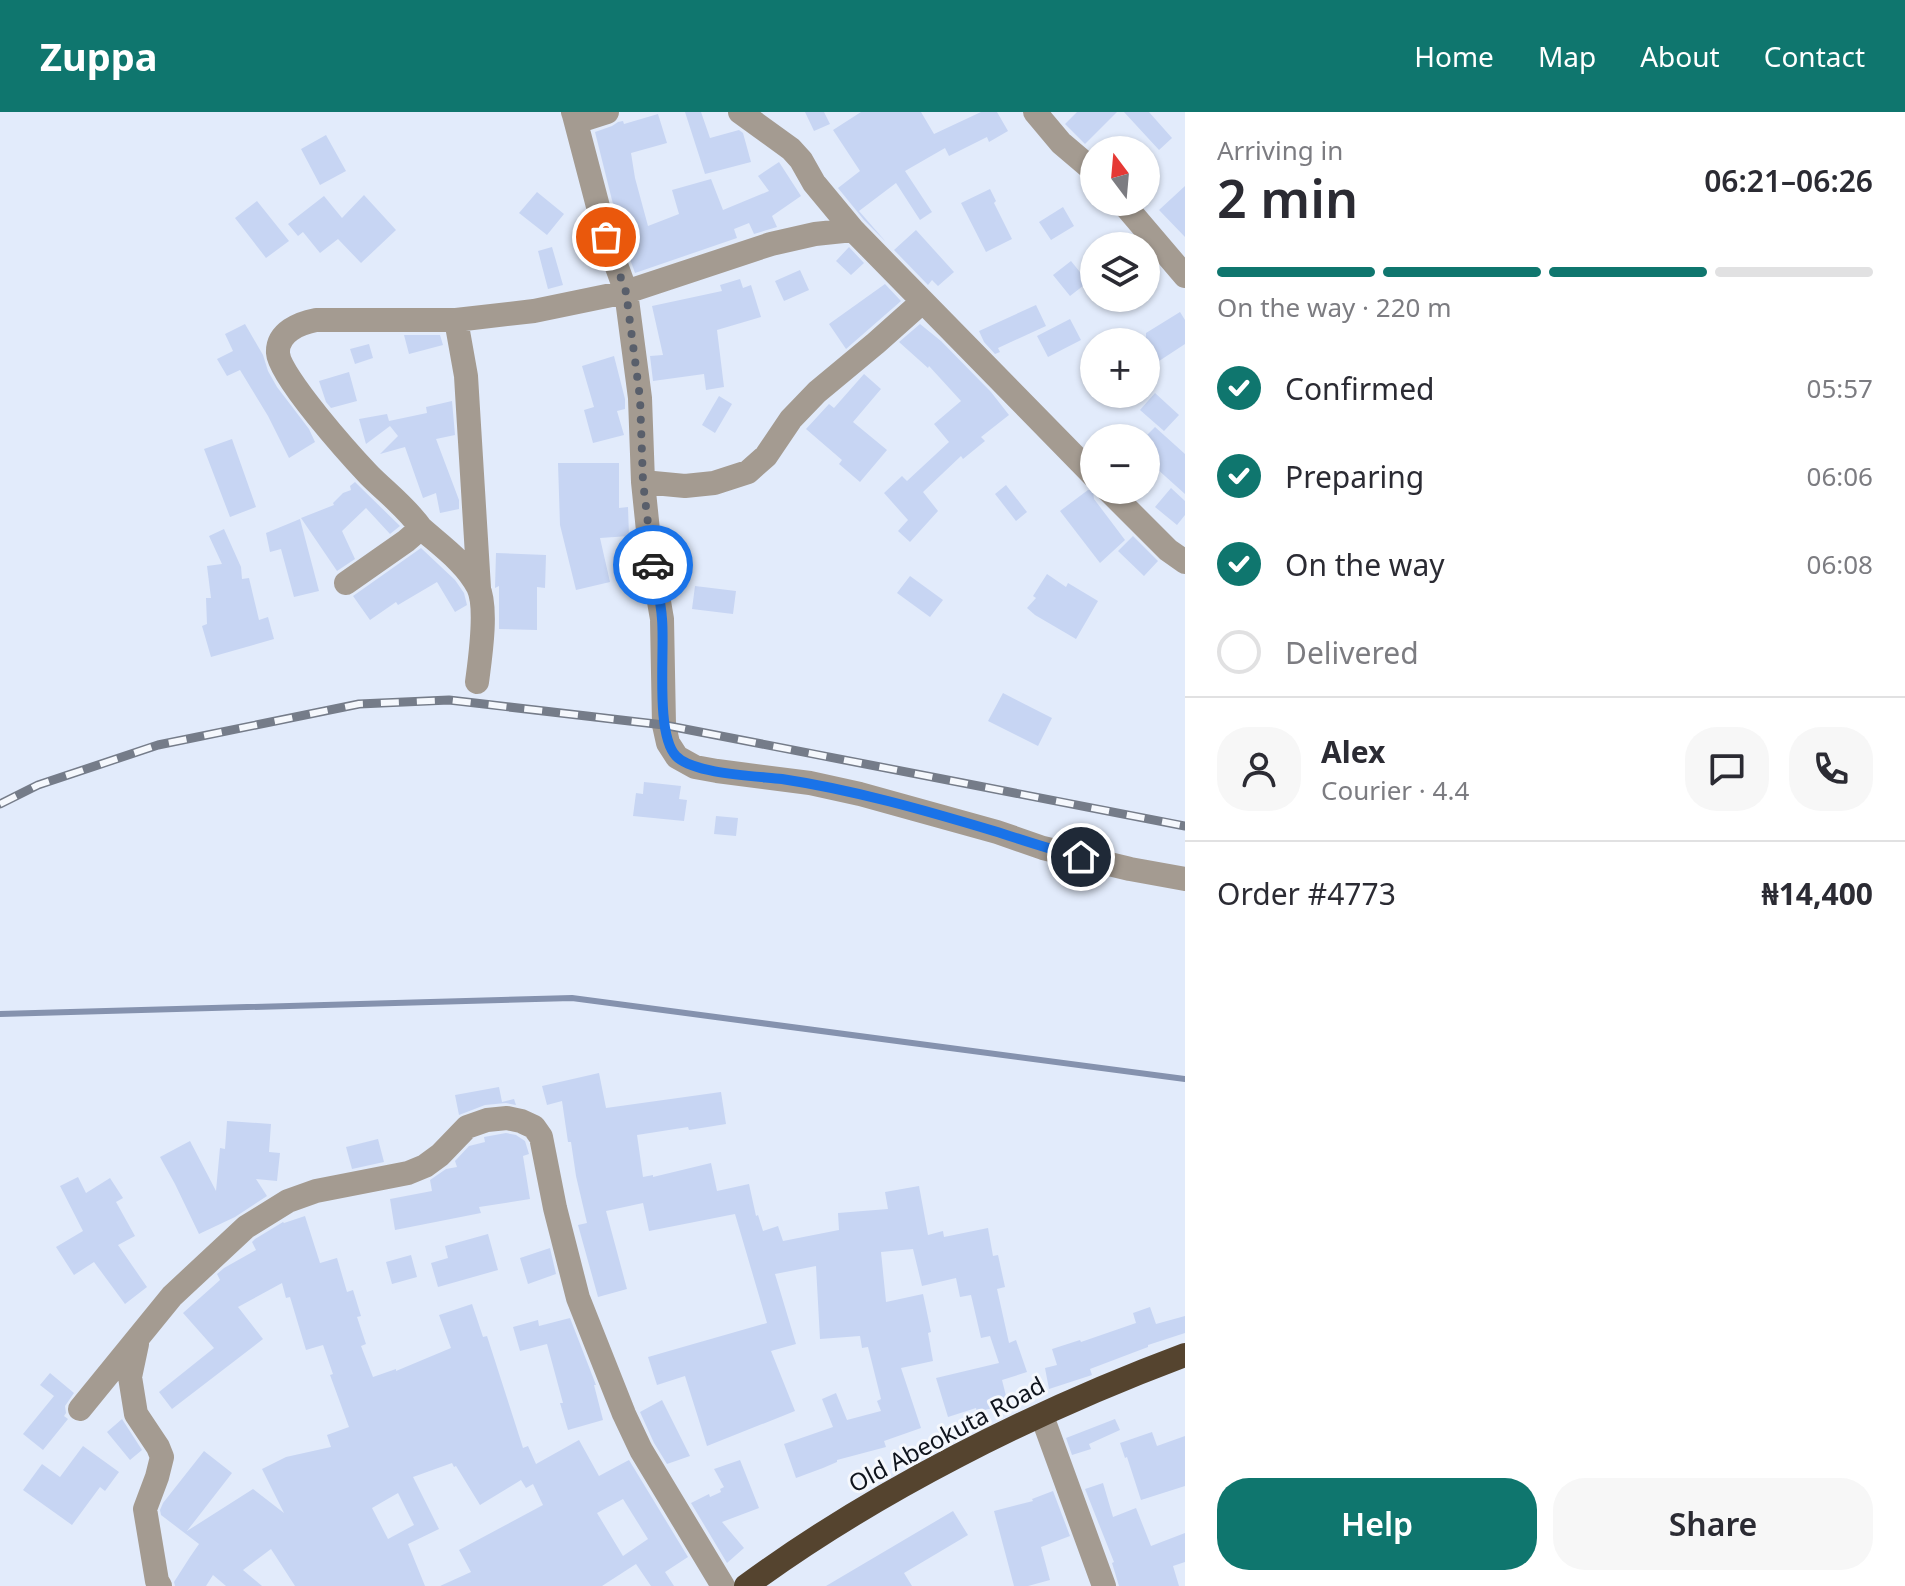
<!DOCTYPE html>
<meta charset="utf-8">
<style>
body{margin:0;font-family:"Noto Sans",sans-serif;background:#f7f7f7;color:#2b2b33;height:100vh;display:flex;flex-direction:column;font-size:30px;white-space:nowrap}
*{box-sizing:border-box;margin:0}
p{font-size:26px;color:#7c7c81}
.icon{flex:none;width:44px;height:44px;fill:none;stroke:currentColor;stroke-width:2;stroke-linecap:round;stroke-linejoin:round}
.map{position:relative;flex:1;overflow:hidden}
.drawer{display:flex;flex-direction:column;background:#fff;width:720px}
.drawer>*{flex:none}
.needle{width:52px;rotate:344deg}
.controls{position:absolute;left:1080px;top:24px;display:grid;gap:16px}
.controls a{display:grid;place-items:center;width:80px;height:80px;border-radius:50%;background:#fff;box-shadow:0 2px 6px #0004;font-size:40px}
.pin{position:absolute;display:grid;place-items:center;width:68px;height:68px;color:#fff;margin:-34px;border:4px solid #fff;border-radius:50%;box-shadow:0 2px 8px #0007}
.courier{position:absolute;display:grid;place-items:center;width:80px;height:80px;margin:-40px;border:6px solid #1a73e8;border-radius:50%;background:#fff;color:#222;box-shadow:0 2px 10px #0007}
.headline em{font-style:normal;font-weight:600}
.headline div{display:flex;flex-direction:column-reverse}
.headline{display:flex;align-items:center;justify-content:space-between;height:136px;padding:0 32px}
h1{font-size:52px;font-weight:600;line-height:60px}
.bar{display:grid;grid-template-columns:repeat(4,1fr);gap:12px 8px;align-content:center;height:96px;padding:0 32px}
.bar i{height:10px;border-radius:6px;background:#e1e1e2}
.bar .selected{background:#0f766e}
.bar p{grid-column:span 4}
.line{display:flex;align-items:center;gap:20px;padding:0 32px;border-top:2px solid #e1e1e2}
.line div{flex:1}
.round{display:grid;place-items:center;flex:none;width:84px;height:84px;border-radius:32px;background:#f7f7f7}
ol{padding:0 32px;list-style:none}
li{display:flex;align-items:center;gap:24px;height:88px}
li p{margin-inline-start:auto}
li .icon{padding:8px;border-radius:50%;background:#0f766e;color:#fff;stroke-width:4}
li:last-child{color:#7c7c81}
li i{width:44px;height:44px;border:4px solid #e1e1e2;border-radius:50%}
.primary-button{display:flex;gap:16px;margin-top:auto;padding:16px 32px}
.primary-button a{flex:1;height:92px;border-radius:32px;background:#0f766e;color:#fff;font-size:32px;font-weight:600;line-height:92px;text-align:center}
.primary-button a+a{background:#f7f7f7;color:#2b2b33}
header{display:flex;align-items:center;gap:48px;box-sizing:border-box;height:112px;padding:0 40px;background:#0f766e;color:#fff}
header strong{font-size:38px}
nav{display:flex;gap:44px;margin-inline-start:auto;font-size:28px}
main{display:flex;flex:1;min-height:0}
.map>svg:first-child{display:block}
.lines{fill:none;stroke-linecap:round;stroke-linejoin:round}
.stream{stroke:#8592ae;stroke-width:6}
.building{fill:#c7d5f3;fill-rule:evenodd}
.minor{stroke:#a49b91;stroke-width:24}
.highway{stroke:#55442f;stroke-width:24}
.rail-casing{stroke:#757c89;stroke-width:9}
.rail{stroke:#f5f8fd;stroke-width:6;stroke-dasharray:18;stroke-linecap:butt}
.done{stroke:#595f6b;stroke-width:8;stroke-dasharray:0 14.4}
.route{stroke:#1a73e8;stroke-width:10}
.labels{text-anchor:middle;stroke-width:6;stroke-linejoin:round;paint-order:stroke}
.street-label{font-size:24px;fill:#0f141d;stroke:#f5f8fd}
</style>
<header>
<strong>Zuppa</strong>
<nav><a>Home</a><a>Map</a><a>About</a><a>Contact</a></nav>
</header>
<main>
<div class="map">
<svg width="1185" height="1474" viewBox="0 0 1185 1474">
<rect width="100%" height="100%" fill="#e2ebfb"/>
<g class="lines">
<path class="stream" d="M0 902 572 886 1185 967"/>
</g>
<path class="building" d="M685 0H701L710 26 739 18 743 21 751 50 705 62Z
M805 0H824L830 12 814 19Z
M861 0H921L934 22 981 0H997L1008 19 989 30 987 25 949 44 945 36 905 59 932 100 920 108 896 71 859 99 886 130 864 108 838 76 860 59 833 18Z
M1077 0H1117L1085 32 1065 12Z
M1124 0H1149L1172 26 1159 38Z
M658 2 667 31 631 41 635 66 648 114 679 102 672 78 711 67 723 98 769 79 758 64 779 50 801 84 772 104 777 115 754 122 749 111 734 117 737 126 635 161 627 139 636 136 629 109 618 112 595 20 612 14 618 10 623 9 624 12Z
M326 23 346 59 320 73 301 37Z
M1185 74V125L1159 98Z
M990 77 996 89 994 91 1012 127 986 140 961 91Z
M537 80 564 102 547 123 519 101Z
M364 83 396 118 361 151 338 127 320 141 303 120 298 124 288 112 324 84 342 106Z
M257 89 289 129 266 146 235 106Z
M1063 95 1074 114 1051 128 1039 110Z
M916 118 954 160 938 174 932 168 928 173 894 138Z
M552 135 563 173 548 177 538 139Z
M849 135 864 151 851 163 836 149Z
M1071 149 1088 170 1070 184 1053 163Z
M800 158 809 178 784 189 775 169Z
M740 167 743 176 751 173 761 205 717 218 724 275 706 278 704 262 653 269 650 244 663 243 652 194 722 179 720 173Z
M885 172 901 189 846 237 829 212Z
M1036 193 1046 214 998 236 1000 240 995 242 984 230 979 219Z
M1180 200 1185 208V232L1153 253 1146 243V221Z
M1070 207 1081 228 1048 245 1037 224Z
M245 212 263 243 268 259 277 275 309 317 315 330 289 346 268 304 240 258 227 264 217 247 233 239 225 222Z
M920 212 941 229 991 280 1009 303 981 325 985 329 963 347 961 344 923 380 938 399 910 430 898 419 908 408 884 381 902 364 907 369 949 330 934 312 961 289 929 254 928 256 899 230Z
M404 223H440L443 233 409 242Z
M369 232 373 246 355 252 350 237Z
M614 244 625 287V297L617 299 624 323 593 331 584 298 594 295 582 254Z
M349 260 357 289 331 296 326 290 319 269Z
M864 262 881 277 853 310 887 338 860 370 839 352 842 348 806 317 829 292 834 296Z
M1155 281 1179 303 1164 319 1140 298Z
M719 284 732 292 715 321 702 313Z
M452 289 455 323 436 327 459 388V397L440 401 436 381 423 386 405 335 380 342 398 324 390 314 366 332 359 307 387 302 389 309 427 301 426 295Z
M1155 315 1185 342V382L1146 347V324Z
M232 327 256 395 230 405 204 337Z
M558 351H619V396L628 395 629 424 600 426 610 470 576 478 560 413Z
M355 370 400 414 390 422 366 396 342 419 355 447 337 459 301 406 334 393 333 391 343 381 351 378 350 374Z
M1006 373 1027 400 1016 409 995 382Z
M1171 376 1185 389V403L1177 413 1155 395Z
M1088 378 1093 379 1094 387 1125 428 1100 451 1060 399Z
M300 407 319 479 294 485 281 437 270 440 266 421Z
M224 417 241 455 242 467 249 466 259 508 268 505 274 527 211 545 202 514 207 512 206 486H211L207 454 222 452 209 424Z
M1133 424 1158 449 1144 464 1118 439Z
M421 436 455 468 464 481 467 493 455 500 437 470 398 493 396 490 370 508 353 484Z
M496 441 546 443 545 476 537 475V518L499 517V474L495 476Z
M1047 462 1066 475 1068 471 1098 489 1076 527 1035 503 1027 496 1036 486 1033 484Z
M910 464 943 488 930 505 897 481Z
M695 474 736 479 733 502 692 497Z
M1003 581 1052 606 1038 634 988 609Z
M644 670 681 674 679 687 687 688 684 709 633 704 636 681 643 682Z
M716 704 738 706 736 724 714 722Z
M599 961 606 996 721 980 726 1012 689 1018 688 1015 637 1023 643 1065 653 1063V1065L711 1051 717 1079 749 1072 756 1104 758 1103 763 1119 778 1114 783 1129 839 1118 838 1101 888 1097 885 1080 919 1074 928 1123 943 1119 944 1125 988 1116 993 1144 998 1143 1005 1175 997 1177 1009 1231 1016 1228 1027 1260 1002 1268 1008 1292 977 1300 976 1296 948 1305 936 1266 999 1251 990 1224 981 1226 971 1183 960 1185 956 1166 922 1174 913 1137 881 1140 886 1190 923 1182 931 1220 928 1221 933 1249 901 1256 921 1316 884 1329 886 1335 837 1348V1350L823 1356 796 1366 784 1332 833 1315 822 1287 836 1281 847 1308 881 1299 877 1289 881 1287 868 1235 862 1236 860 1224 820 1227 816 1154 775 1162 796 1232 771 1239 795 1299 707 1334 685 1264 657 1273 648 1245 767 1211 735 1102 649 1119 643 1091 606 1099 627 1177 598 1185 578 1113 587 1111 576 1064 571 1030H568L562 989 547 993 542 974Z
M499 975 502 990 514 987 516 993 506 991 485 993 459 1003 455 983Z
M227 1009 271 1012 269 1040 280 1041 277 1069 256 1067 267 1084 235 1105 199 1122 175 1072 160 1045 190 1029 216 1079 220 1036 225 1037Z
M506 1021 516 1023 525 1029 529 1042 523 1044 530 1087 479 1095 481 1101 395 1118 390 1087 432 1079 430 1068 446 1057 457 1055 455 1049 469 1034 485 1030 484 1025Z
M378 1027 384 1050 352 1057 346 1035Z
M78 1065 86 1081 110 1066 123 1086 116 1090 135 1124 118 1133 147 1175 125 1192 94 1150 74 1163 56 1135 83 1119 60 1074Z
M305 1104 320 1151 337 1146 347 1180 353 1178 361 1204 357 1205 366 1232 361 1234 373 1265 396 1257V1259L451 1236 439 1203 472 1192 483 1225 487 1224 523 1336 528 1334 536 1352 579 1328 599 1364 629 1348 688 1445 665 1460 674 1474H651L636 1452 602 1474H440L471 1460 459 1438 543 1393 533 1372 526 1376 521 1368 480 1393 456 1354 454 1355 452 1351 413 1365 439 1417 408 1432 425 1474H295L271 1437 243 1458 262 1474H226L213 1463 206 1474H175L174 1470 190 1445 199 1432 161 1403 160 1398 163 1391 204 1339 232 1361 187 1419 253 1377 284 1401 262 1357 286 1345 331 1335 327 1323 349 1315 330 1263 333 1262 323 1233 306 1238 290 1185 286 1186 282 1171 238 1195 263 1227 172 1297 159 1280 214 1236 183 1201 220 1168 217 1162 224 1156 256 1138 252 1130 255 1127 283 1110 284 1111ZM398 1381 414 1413 388 1427 372 1396ZM623 1387 648 1427 623 1444 597 1401Z
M488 1122 498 1158 438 1175 431 1151 448 1146 445 1134Z
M550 1136 556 1162 528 1172 520 1146Z
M411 1143 417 1165 392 1172 386 1150Z
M1150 1195 1156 1212 1185 1204V1221L1148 1233V1235L1090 1257 1092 1263 1049 1277 1045 1256 1057 1253 1052 1237 1080 1228 1081 1230 1136 1211 1133 1201Z
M570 1206 596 1273H594L603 1308 568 1318 560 1291H563L547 1232 520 1239 513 1215 538 1208 539 1214Z
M50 1261 74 1281 65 1294 66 1301 64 1304 68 1307 43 1338 23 1322 54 1284 40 1273Z
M662 1288 690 1344 667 1352 654 1331 640 1300Z
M122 1307 142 1338 130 1348 107 1320Z
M1115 1307 1120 1318 1089 1332 1091 1337 1072 1343 1066 1326Z
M1152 1320 1157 1334 1185 1324V1374L1141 1388 1127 1345 1125 1346 1120 1331Z
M83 1334 119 1360 105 1379 100 1375 72 1413 23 1378 42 1352 60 1365Z
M740 1348 759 1396 722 1410 744 1436 727 1451 691 1391 709 1382 710 1385 721 1380 720 1377 724 1375 714 1357Z
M1103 1371 1113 1405 1136 1396 1151 1434 1185 1421V1450L1173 1454 1179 1474H1119L1112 1451 1114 1450 1085 1377Z
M1053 1379 1070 1424 1041 1435 1050 1468 1028 1474H1014L994 1399 1033 1389 1032 1387Z
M953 1399 968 1423 904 1461 912 1474H826Z"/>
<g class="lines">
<path class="minor" d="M573 0 574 3 582 8 607 0
M740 0 791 37 801 48 814 71 853 118 1094 364
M1035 0 1061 31 1094 59
M574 3 606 125 626 180 640 286 643 370 650 438 662 507 664 613 668 631 677 645 695 655 717 659 810 671 860 682 997 720 1043 736 1130 757 1185 767
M1122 90 1185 164
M456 208 466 264 468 297 479 476
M643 370 685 374 714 371 748 360 766 344 791 307 817 280 876 231 922 190
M1108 378 1168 438 1185 450
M421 416C440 433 466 451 478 475 488 495 480 547 477 570
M346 471 406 429 421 416C406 395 387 381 369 363 351 344 279 264 278 241 277 220 300 211 316 208H456L534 199 626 180 771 132 815 122 853 118
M137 1232 130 1265 136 1302 158 1335 162 1345 157 1365 145 1397 157 1469 160 1474
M80 1297 172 1184 246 1115 288 1089 316 1079 408 1061 425 1054 440 1043 467 1015 487 1008 507 1006 521 1009 534 1015 541 1025 555 1096 578 1186 624 1302 641 1338 723 1474
M1042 1304 1104 1474"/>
<path class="highway" d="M746 1474C875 1379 1035 1299 1185 1243"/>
<defs>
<path id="rail" d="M0 692 38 673 158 633 359 592 449 588 664 613 1185 714"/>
</defs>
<use href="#rail" class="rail-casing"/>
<use href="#rail" class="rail"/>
</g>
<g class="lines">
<path class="done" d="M606 125 626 180 640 286 643 370 653 453"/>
<path class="route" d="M653 453C656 471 661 489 662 507 665 539 655 622 676 644 693 662 756 664 782 667 854 678 924 698 994 719 1023 728 1051 738 1081 745"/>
</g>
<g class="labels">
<g class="street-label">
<text transform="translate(947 1323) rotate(-28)" y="8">Old Abeokuta Road</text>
</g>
</g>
</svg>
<div class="controls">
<a><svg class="needle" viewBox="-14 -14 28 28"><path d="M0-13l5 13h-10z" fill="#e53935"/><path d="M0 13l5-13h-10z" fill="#7c7c81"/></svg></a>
<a><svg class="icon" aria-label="layers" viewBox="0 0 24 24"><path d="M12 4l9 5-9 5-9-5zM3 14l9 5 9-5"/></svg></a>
<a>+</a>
<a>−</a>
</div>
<div class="pin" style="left:606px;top:125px;background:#ea580c"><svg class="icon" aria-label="bag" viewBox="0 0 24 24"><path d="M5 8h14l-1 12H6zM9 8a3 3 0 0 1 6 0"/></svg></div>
<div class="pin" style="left:1081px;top:745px;background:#1f2937"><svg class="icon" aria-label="home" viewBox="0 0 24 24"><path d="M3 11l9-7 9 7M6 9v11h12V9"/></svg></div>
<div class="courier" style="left:653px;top:453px"><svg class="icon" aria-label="car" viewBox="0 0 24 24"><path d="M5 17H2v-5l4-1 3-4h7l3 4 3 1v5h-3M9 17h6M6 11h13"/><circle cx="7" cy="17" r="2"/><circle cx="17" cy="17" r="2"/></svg></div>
</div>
<section class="drawer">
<div class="headline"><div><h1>2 min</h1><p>Arriving in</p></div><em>06:21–06:26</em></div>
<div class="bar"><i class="selected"></i><i class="selected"></i><i class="selected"></i><i></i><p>On the way · 220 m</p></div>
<ol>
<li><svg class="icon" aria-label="check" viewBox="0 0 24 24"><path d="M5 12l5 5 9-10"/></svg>Confirmed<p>05:57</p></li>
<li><svg class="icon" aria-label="check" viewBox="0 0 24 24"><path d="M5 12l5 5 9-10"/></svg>Preparing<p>06:06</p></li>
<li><svg class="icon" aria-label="check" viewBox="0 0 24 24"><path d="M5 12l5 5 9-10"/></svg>On the way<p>06:08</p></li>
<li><i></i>Delivered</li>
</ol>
<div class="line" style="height:144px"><a class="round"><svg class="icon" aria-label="person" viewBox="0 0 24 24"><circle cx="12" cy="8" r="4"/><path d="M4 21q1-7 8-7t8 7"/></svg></a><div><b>Alex</b><p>Courier · 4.4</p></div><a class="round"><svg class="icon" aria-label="chat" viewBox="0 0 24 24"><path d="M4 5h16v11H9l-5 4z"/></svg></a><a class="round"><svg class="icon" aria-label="phone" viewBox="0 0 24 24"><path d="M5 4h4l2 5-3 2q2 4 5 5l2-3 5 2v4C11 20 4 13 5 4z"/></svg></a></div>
<div class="line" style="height:104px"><div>Order #4773</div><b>₦14,400</b></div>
<div class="primary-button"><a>Help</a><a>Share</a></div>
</section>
</main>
